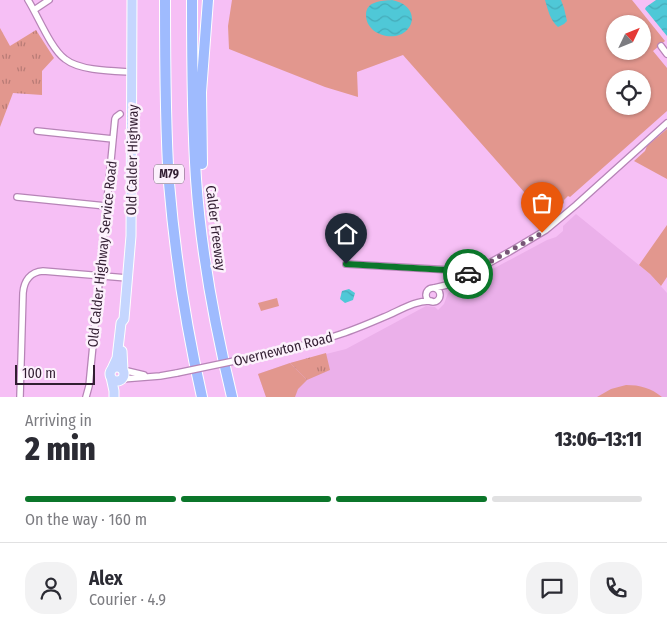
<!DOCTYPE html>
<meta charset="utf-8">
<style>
body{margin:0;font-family:"Fira Sans Condensed",sans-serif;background:#f2f2f3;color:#2b2b33;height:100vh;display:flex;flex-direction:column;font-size:19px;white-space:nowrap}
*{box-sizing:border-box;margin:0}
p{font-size:16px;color:#7c7c81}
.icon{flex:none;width:28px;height:28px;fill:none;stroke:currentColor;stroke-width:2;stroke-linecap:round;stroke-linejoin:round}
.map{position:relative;height:397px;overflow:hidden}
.drawer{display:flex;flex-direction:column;background:#fff;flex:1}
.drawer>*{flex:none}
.needle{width:32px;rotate:47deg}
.fabs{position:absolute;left:606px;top:15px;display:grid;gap:10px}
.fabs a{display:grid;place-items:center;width:45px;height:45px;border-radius:50%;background:#fff;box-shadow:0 1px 4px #0004;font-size:25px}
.scale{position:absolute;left:15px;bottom:12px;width:80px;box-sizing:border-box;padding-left:5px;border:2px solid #321e32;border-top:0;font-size:14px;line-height:18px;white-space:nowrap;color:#321e32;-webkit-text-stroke:4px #fcf1fc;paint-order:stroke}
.pin{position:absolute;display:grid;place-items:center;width:42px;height:42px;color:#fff;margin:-51px -21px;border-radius:50% 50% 50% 0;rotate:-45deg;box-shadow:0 0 5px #0007}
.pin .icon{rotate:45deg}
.courier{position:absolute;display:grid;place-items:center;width:50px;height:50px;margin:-25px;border:4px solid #0b762a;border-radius:50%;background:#fff;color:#222;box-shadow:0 1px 6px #0007}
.summary em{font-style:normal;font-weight:800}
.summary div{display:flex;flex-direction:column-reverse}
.summary{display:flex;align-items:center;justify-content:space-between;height:85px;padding:0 25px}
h1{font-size:32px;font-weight:800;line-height:38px}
.bar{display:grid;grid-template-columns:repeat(4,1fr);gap:8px 5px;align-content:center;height:60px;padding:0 25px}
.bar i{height:6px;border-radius:4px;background:#e1e1e2}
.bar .on{background:#0b762a}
.bar p{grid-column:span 4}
.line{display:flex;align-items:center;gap:12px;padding:0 25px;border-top:1px solid #e1e1e2}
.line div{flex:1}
.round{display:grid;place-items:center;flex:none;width:52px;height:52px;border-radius:20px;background:#f2f2f3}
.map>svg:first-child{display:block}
.built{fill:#ebb0ea}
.green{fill:#e2978e;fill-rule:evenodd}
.park{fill:url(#park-tufts)}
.water{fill:url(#water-waves)}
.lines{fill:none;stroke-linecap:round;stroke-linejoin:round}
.minor-casing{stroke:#b784b7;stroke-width:8}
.primary-casing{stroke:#fff;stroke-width:11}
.motorway-casing{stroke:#fff;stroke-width:12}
.minor{stroke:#fff;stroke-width:5.5}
.primary{stroke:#c5d6fe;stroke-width:9}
.motorway{stroke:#9fbbfe;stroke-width:10}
.minor-bridge-casing{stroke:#b784b7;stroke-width:8;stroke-linecap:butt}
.minor-bridge{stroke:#fff;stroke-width:5.5}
.done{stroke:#775676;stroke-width:5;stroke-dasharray:0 9}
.route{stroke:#0b762a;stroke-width:6}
.labels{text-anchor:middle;stroke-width:5;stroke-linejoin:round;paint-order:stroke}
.shield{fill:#fcf1fc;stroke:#6f5d6f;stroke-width:1}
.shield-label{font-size:12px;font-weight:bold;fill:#321e32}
.street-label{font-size:14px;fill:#321e32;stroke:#fcf1fc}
</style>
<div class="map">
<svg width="667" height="397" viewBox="0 0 667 397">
<defs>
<pattern id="park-tufts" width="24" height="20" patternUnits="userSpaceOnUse" patternTransform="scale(1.25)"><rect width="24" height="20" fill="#e2978e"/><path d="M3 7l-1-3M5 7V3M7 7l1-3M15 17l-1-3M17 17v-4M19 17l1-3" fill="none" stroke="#b87b75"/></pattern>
<pattern id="water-waves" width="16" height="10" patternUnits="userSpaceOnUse" patternTransform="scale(1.25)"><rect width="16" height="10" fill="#4fc8d7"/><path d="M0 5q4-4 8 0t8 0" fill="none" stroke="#45abb9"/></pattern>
</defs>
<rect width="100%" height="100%" fill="#f6bff5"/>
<path class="built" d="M576 214 650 274 667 293V397H266L258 374 290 363 346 349 426 306 435 307 438 310 444 304 448 293 547 240 556 237 563 231V226Z"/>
<path class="green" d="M232 0H632L665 41 653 51 667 68V111L570 197 568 196 564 200V203L547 218 403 55 357 72 358 97 325 87 229 49 228 26ZM615 24H642V51H615ZM615 79H642V106H615Z
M667 129V179L634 161 645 151 647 146Z
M667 225V277L661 286 650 274 639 265Z
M277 298 279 306 261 311 258 303Z
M290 363 307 380 298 389 295 397H266L258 374Z
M626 385C640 385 651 388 662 397H597L611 389Z"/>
<path class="park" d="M0 28 10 46 36 30 54 58 42 71V95L13 93 0 127Z
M326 353 330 370 307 380 290 363Z"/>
<path class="water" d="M392 0C396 1 400 2 403 4 413 10 415 22 407 30 395 43 366 35 366 15 366 1 381 1 392 0Z
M545 0H561L564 8 567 21 564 24 558 27C550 20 548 10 545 0Z
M656 0H667V36L645 9 646 7Z
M349 289 355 293 353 300 345 303 340 299 342 291Z"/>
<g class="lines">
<defs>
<path id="minor" d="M28 0C38 16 51 49 65 59 80 71 113 71 132 72
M34 10 49 0
M661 46 667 54
M37 131 113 139
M17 197 106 206
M346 264 451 270 455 272 460 278
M434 288 451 284 509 252 546 230 576 205 667 123
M426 295a7 7 0 1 1 14 0a7 7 0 1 1-14 0Z
M244 359C277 352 309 345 341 334 356 329 370 323 384 317 399 311 415 300 431 301
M123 370 144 375
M122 379 160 376 177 373
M20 397 23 293C24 281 30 272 43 271L127 278
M86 397 89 386 115 119 116 117 120 114"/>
<path id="primary" d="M122 351 123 370
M110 374a7 7 0 1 1 14 0a7 7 0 1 1-14 0Z
M111 371 117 358 121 323 124 319 131 236 132 0
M111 377 114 391V397"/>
<path id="motorway" d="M165 0C165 61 165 122 169 183 175 255 186 327 202 397
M192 0C192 60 192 119 196 179 201 251 215 327 232 397
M202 164 201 92 208 0"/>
</defs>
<use href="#minor" class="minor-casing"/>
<use href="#primary" class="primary-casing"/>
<use href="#motorway" class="motorway-casing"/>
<use href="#minor" class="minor"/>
<use href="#primary" class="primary"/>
<use href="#motorway" class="motorway"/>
<defs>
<path id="minor-bridge" d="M177 373 244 359"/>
</defs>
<use href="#minor-bridge" class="minor-bridge-casing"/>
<use href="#minor-bridge" class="minor-bridge"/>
</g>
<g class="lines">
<path class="done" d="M468 274 542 233"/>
<path class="route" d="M346 264 447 270 451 273 456 281 468 274"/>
</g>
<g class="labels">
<rect class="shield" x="154" y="164.5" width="30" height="19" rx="4"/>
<g class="shield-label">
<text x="169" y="178">M79</text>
</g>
<g class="street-label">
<text transform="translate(132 160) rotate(-89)" y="5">Old Calder Highway</text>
<text transform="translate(216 228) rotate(83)" y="5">Calder Freeway</text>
<text transform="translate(102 254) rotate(-84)" y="5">Old Calder Highway Service Road</text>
<text transform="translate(283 349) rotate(-14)" y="5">Overnewton Road</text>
</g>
</g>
</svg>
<div class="fabs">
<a><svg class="needle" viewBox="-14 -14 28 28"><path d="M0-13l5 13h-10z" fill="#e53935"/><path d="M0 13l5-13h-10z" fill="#7c7c81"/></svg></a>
<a><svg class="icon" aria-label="locate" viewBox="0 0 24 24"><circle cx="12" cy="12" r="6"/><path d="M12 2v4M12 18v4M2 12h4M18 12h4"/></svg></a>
</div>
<div class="scale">100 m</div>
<div class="pin" style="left:542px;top:233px;background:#ea580c"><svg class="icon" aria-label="bag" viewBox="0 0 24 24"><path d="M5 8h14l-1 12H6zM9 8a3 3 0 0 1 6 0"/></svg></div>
<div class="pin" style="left:346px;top:264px;background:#1f2937"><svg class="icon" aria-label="home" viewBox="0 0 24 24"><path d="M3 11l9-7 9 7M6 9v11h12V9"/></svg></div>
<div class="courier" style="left:468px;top:274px"><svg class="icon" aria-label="car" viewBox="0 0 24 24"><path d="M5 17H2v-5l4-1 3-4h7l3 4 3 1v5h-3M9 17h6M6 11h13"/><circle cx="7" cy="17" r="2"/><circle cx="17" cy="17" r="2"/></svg></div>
</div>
<section class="drawer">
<div class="summary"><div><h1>2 min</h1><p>Arriving in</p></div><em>13:06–13:11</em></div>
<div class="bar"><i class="on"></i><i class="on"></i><i class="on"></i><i></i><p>On the way · 160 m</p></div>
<div class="line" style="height:90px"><a class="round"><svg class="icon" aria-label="person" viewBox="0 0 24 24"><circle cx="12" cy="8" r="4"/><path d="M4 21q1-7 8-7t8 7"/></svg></a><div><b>Alex</b><p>Courier · 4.9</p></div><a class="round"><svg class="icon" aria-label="chat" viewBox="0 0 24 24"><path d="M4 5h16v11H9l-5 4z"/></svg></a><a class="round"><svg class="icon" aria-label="phone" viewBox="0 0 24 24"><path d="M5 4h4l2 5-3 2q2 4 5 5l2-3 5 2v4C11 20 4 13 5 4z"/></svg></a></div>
</section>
